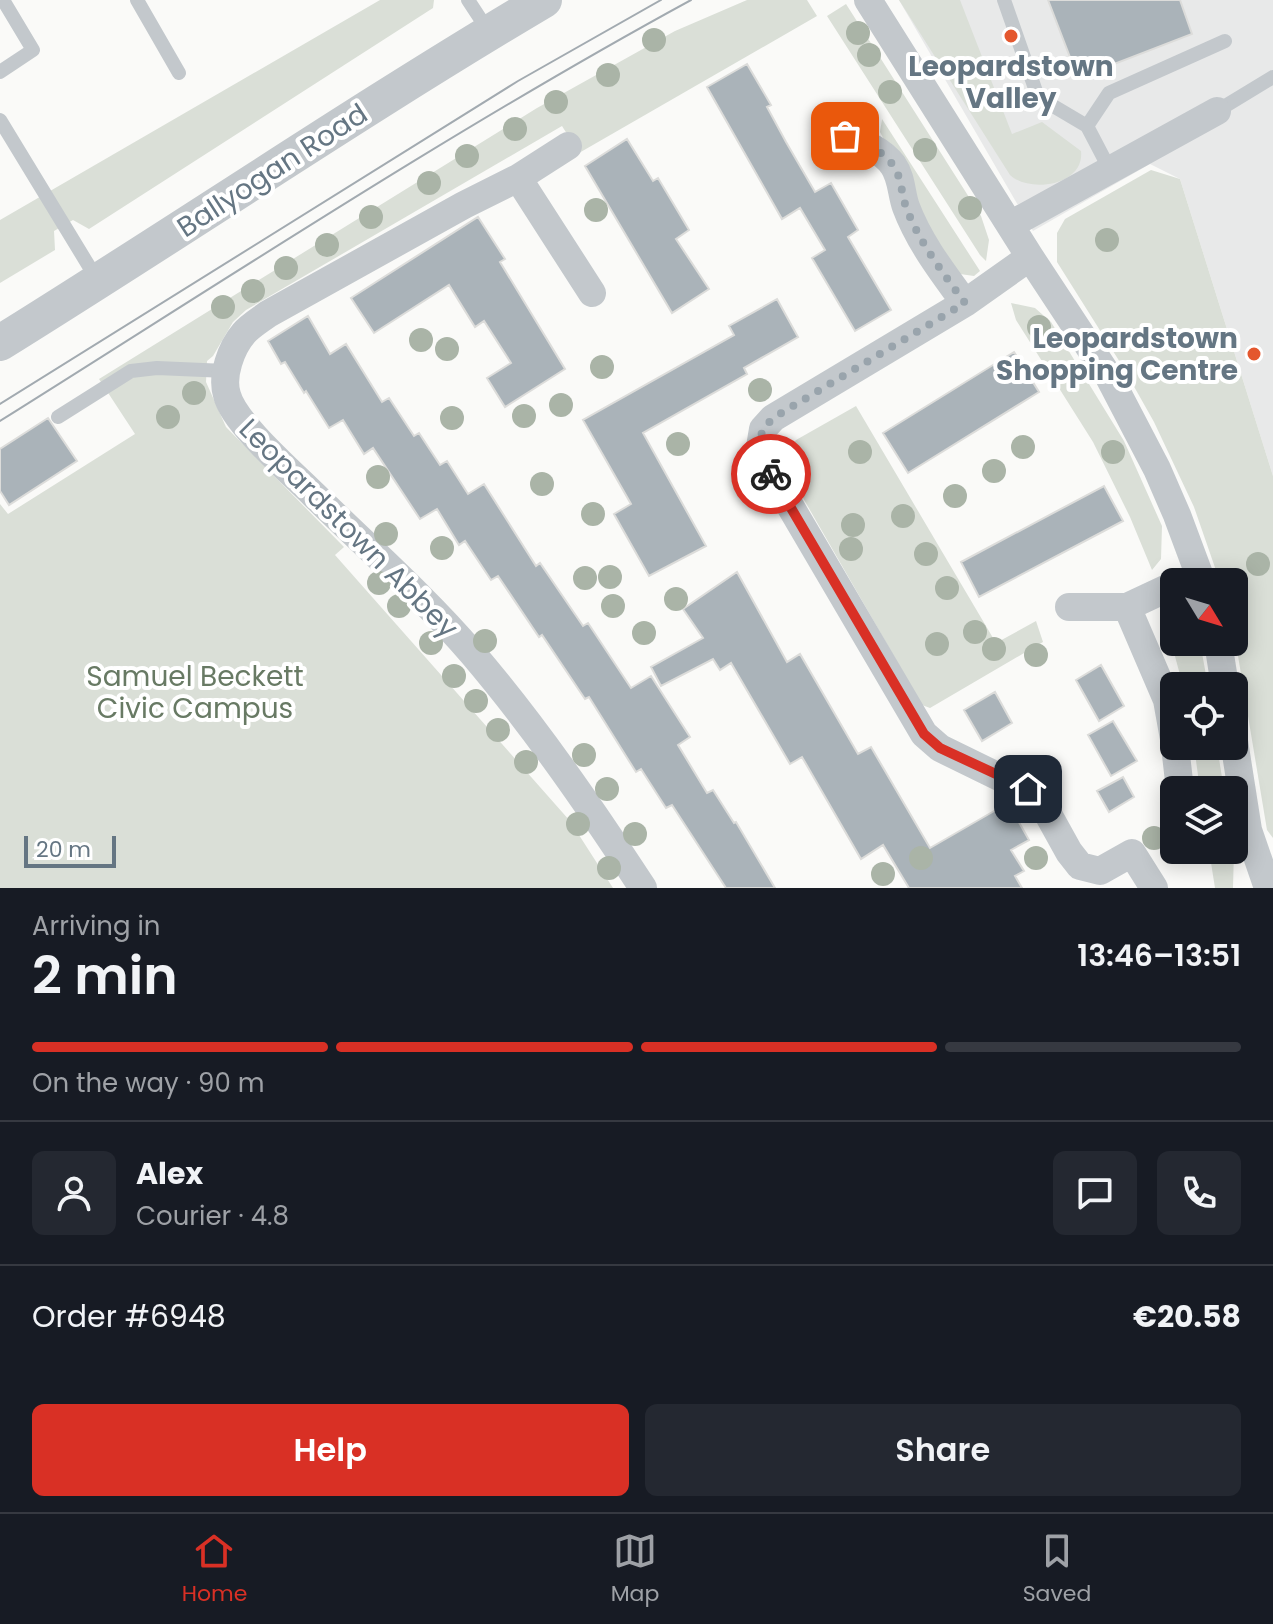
<!DOCTYPE html>
<meta charset="utf-8">
<style>
body{margin:0;font-family:Poppins,sans-serif;background:#242831;color:#f1f3f6;height:100vh;display:flex;flex-direction:column;font-size:30px;white-space:nowrap}
*{box-sizing:border-box;margin:0}
p{font-size:26px;color:#9ea1a6}
.icon{flex:none;width:44px;height:44px;fill:none;stroke:currentColor;stroke-width:2;stroke-linecap:round;stroke-linejoin:round}
.map{position:relative;height:888px;overflow:hidden}
.panel{display:flex;flex-direction:column;background:#171b24;flex:1}
.panel>*{flex:none}
.needle{width:52px;rotate:128deg}
.fabs{position:absolute;left:1160px;top:568px;display:grid;gap:16px}
.fabs a{display:grid;place-items:center;width:88px;height:88px;border-radius:12px;background:#171b24;box-shadow:0 4px 20px #0003;font-size:40px}
.scale{position:absolute;left:24px;bottom:20px;width:92px;box-sizing:border-box;padding-left:8px;border:4px solid #657683;border-top:0;font-size:22px;line-height:28px;white-space:nowrap;color:#657683;-webkit-text-stroke:6px #fff;paint-order:stroke}
.pin{position:absolute;display:grid;place-items:center;width:68px;height:68px;color:#fff;margin:-34px;border-radius:16px;box-shadow:0 4px 12px #0006}
.courier{position:absolute;display:grid;place-items:center;width:80px;height:80px;margin:-40px;border:6px solid #d93025;border-radius:50%;background:#fff;color:#222;box-shadow:0 2px 10px #0007}
.head em{font-style:normal;font-weight:600}
.head div{display:flex;flex-direction:column-reverse}
.head{display:flex;align-items:center;justify-content:space-between;height:136px;padding:0 32px}
h1{font-size:52px;font-weight:600;line-height:60px}
.bar{display:grid;grid-template-columns:repeat(4,1fr);gap:12px 8px;align-content:center;height:96px;padding:0 32px}
.bar i{height:10px;border-radius:6px;background:#363941}
.bar .current{background:#d93025}
.bar p{grid-column:span 4}
.line{display:flex;align-items:center;gap:20px;padding:0 32px;border-top:2px solid #363941}
.line div{flex:1}
.round{display:grid;place-items:center;flex:none;width:84px;height:84px;border-radius:12px;background:#242831}
.cta{display:flex;gap:16px;margin-top:auto;padding:16px 32px}
.cta a{flex:1;height:92px;border-radius:12px;background:#d93025;color:#fff;font-size:32px;font-weight:600;line-height:92px;text-align:center}
.cta a+a{background:#242831;color:#f1f3f6}
.menu{display:flex;justify-content:space-around;align-items:center;height:112px;border-top:2px solid #363941;background:#171b24;font-size:22px;color:#9ea1a6}
.menu a{display:grid;justify-items:center;gap:4px}
.menu .current{color:#d93025}
.map>svg:first-child{display:block}
.built{fill:#e8e9e9}
.green{fill:#dadfd7}
.building{fill:#aab3b9;stroke:#dcdcda;stroke-width:2}
.lines{fill:none;stroke-linecap:round;stroke-linejoin:round}
.service{stroke:#c3c8cc;stroke-width:14}
.minor{stroke:#c3c8cc;stroke-width:28}
.tertiary{stroke:#c3c8cc;stroke-width:36}
.tram{stroke:#a2aab0;stroke-width:2}
.tree{fill:#aab4a7}
.done{stroke:#99a4ac;stroke-width:8;stroke-dasharray:0 14.4}
.route{stroke:#d93025;stroke-width:10}
.poi-dot{fill:#e4572e;stroke:#fff;stroke-width:3}
.labels{text-anchor:middle;stroke-width:8;stroke-linejoin:round;paint-order:stroke}
.poi-label{font-size:28px;font-weight:bold;fill:#657683;stroke:#fff}
.street-label{font-size:28px;fill:#657683;stroke:#fff}
.park-label{font-size:28px;fill:#687a64;stroke:#fff}
</style>
<div class="map">
<svg width="1273" height="888" viewBox="0 0 1273 888">
<rect width="100%" height="100%" fill="#fafaf8"/>
<path class="built" d="M899 0H1273V476L1180 179 1150 164 1033 231Z"/>
<path class="green" d="M380 0H434L433 8 89 229 73 220 54 231 55 250 0 283V220Z
M747 0H807L817 16 579 153 562 126 246 310 233 322 213 356 207 361 206 382 226 427 344 547 335 555 570 821 613 888H0V504L8 514 135 434 99 379 537 108 675 31Z
M899 0H960L1012 134 1042 122 1081 151C1085 185 1030 194 1010 175Z
M846 4 981 216 989 240 986 261 980 255 827 16Z
M882 119 980 271 974 276 960 274 938 245 880 132Z
M1151 170 1180 179 1273 476V838L1267 830 1234 632V582H1220L1194 507 1154 422 1123 367 1057 262V233L1065 219Z
M1011 303 1035 308 1051 322 1124 441 1162 526 1161 559 1152 570 1130 517 1093 442 1016 320Z
M856 406 996 643 1036 621 1043 642 930 708 922 705 780 458 796 440Z
M1167 616 1174 618V642H1200L1208 686H1183L1166 623Z
M1194 746H1217L1224 790H1200Z
M1209 850H1234L1233 888H1215Z"/>
<path class="building" d="M1048 0H1180L1192 34 1078 78Z
M747 64 771 105 767 107 786 142 815 192 831 183 858 230 848 237 891 310 855 331 812 258 825 250 800 208 782 219 707 87Z
M627 139 653 181 658 178 689 230 676 239 709 289 672 313 585 166Z
M478 217 505 259 500 262 565 369 505 407 487 378 511 363 484 321 475 327 449 285 374 333 351 298Z
M777 299 798 337 744 368 747 374 643 433 706 546 649 576 614 514 631 504 583 420 734 335 729 326Z
M308 316 330 354 346 344 382 402 389 398 414 436 419 433 440 465 447 461 468 494 484 484 536 566 540 563 583 626 588 623 631 688 651 676 690 737 678 745 707 793 713 790 734 823 736 822 775 888H726L672 805 666 808 641 769 636 772 589 697 585 699 542 635 539 637 498 576 491 580 465 541 459 545 437 509 420 519 373 448 364 454 343 420 329 428 306 391 304 393 285 362 281 364 268 341Z
M1014 352 1039 392 908 473 883 433Z
M48 418 77 461 9 505 0 491V449Z
M1104 486 1123 521 979 597 961 562Z
M737 572 787 662 800 654 858 754 871 747 930 848 1008 803 1029 840 1011 850 1024 871 1015 876 1022 888H909L883 845 861 859 802 757 790 764 731 663 720 670 713 659 661 686 651 667 703 638 683 609Z
M1101 665 1124 706 1099 721 1076 680Z
M995 692 1012 723 982 741 964 710Z
M1113 721 1137 761 1111 776 1088 735Z
M1123 777 1134 797 1109 812 1097 791Z"/>
<g class="lines">
<path class="service" d="M137 0 179 73
M468 0 489 32
M1004 0 1038 97 1087 126 1110 170
M0 72 33 50 3 0
M1217 111 1273 77
M0 120 98 281
M1087 126 1109 93 1225 41
M58 417 131 371 157 368 226 371"/>
<path class="minor" d="M868 0 1030 257 1109 377 1157 469 1177 515 1202 582
M845 136C863 143 881 149 893 165 902 178 901 193 906 207 919 242 943 273 965 303
M568 146 518 178 464 205 268 314C260 320 250 326 244 333 231 348 221 376 227 395 234 423 292 473 314 495 367 547 424 597 472 653 535 727 590 807 643 888
M518 178 592 293
M1010 225 1217 111
M1030 257 965 303 773 418 763 429 759 453 924 734 940 748 1038 796 1069 852 1080 866 1100 871 1132 853 1154 888
M1174 585 1127 607 1167 700 1174 739
M1069 607H1127
M1218 642 1225 686
M1234 741 1248 830 1268 888
M1175 746 1180 790"/>
<path class="tertiary" d="M0 343C182 230 360 109 544 0"/>
<path class="tram" d="M0 404 518 81 661 0
M0 421C228 278 454 129 691 0"/>
</g>
<g class="tree">
<circle cx="858" cy="33" r="12"/>
<circle cx="654" cy="40" r="12"/>
<circle cx="869" cy="55" r="12"/>
<circle cx="608" cy="75" r="12"/>
<circle cx="890" cy="92" r="12"/>
<circle cx="556" cy="102" r="12"/>
<circle cx="515" cy="129" r="12"/>
<circle cx="925" cy="150" r="12"/>
<circle cx="467" cy="156" r="12"/>
<circle cx="429" cy="183" r="12"/>
<circle cx="970" cy="208" r="12"/>
<circle cx="596" cy="210" r="12"/>
<circle cx="371" cy="217" r="12"/>
<circle cx="1107" cy="240" r="12"/>
<circle cx="327" cy="245" r="12"/>
<circle cx="286" cy="268" r="12"/>
<circle cx="253" cy="291" r="12"/>
<circle cx="223" cy="307" r="12"/>
<circle cx="1039" cy="327" r="12"/>
<circle cx="421" cy="340" r="12"/>
<circle cx="447" cy="349" r="12"/>
<circle cx="602" cy="367" r="12"/>
<circle cx="760" cy="390" r="12"/>
<circle cx="194" cy="393" r="12"/>
<circle cx="561" cy="405" r="12"/>
<circle cx="524" cy="416" r="12"/>
<circle cx="168" cy="417" r="12"/>
<circle cx="452" cy="418" r="12"/>
<circle cx="678" cy="444" r="12"/>
<circle cx="1023" cy="447" r="12"/>
<circle cx="860" cy="452" r="12"/>
<circle cx="1113" cy="452" r="12"/>
<circle cx="994" cy="471" r="12"/>
<circle cx="378" cy="477" r="12"/>
<circle cx="542" cy="484" r="12"/>
<circle cx="955" cy="496" r="12"/>
<circle cx="593" cy="514" r="12"/>
<circle cx="903" cy="516" r="12"/>
<circle cx="853" cy="525" r="12"/>
<circle cx="386" cy="534" r="12"/>
<circle cx="442" cy="548" r="12"/>
<circle cx="851" cy="549" r="12"/>
<circle cx="926" cy="554" r="12"/>
<circle cx="1258" cy="564" r="12"/>
<circle cx="610" cy="577" r="12"/>
<circle cx="585" cy="578" r="12"/>
<circle cx="379" cy="583" r="12"/>
<circle cx="947" cy="588" r="12"/>
<circle cx="676" cy="599" r="12"/>
<circle cx="399" cy="606" r="12"/>
<circle cx="613" cy="606" r="12"/>
<circle cx="975" cy="632" r="12"/>
<circle cx="644" cy="633" r="12"/>
<circle cx="485" cy="641" r="12"/>
<circle cx="431" cy="643" r="12"/>
<circle cx="937" cy="644" r="12"/>
<circle cx="994" cy="649" r="12"/>
<circle cx="1036" cy="655" r="12"/>
<circle cx="454" cy="676" r="12"/>
<circle cx="476" cy="701" r="12"/>
<circle cx="498" cy="730" r="12"/>
<circle cx="584" cy="755" r="12"/>
<circle cx="526" cy="762" r="12"/>
<circle cx="607" cy="789" r="12"/>
<circle cx="578" cy="824" r="12"/>
<circle cx="635" cy="834" r="12"/>
<circle cx="1154" cy="838" r="12"/>
<circle cx="921" cy="858" r="12"/>
<circle cx="1036" cy="858" r="12"/>
<circle cx="609" cy="868" r="12"/>
<circle cx="883" cy="874" r="12"/>
</g>
<g class="lines">
<path class="done" d="M771 474C757 451 753 439 773 418L965 303C943 273 919 242 906 207 901 193 902 178 893 165 881 149 863 143 845 136"/>
<path class="route" d="M771 474 924 734 940 748 1028 789"/>
</g>
<g class="poi-dot">
<circle cx="1011" cy="36" r="8"/>
<circle cx="1254" cy="354" r="8"/>
</g>
<g class="labels">
<g class="poi-label">
<text x="1011" y="76">Leopardstown<tspan x="1011" dy="32">Valley</tspan></text>
<text x="1238" y="348" text-anchor="end">Leopardstown<tspan x="1238" dy="32">Shopping Centre</tspan></text>
</g>
<g class="street-label">
<text transform="translate(272 170) rotate(-33)" y="10">Ballyogan Road</text>
<text transform="translate(349 528) rotate(45)" y="10">Leopardstown Abbey</text>
</g>
<g class="park-label">
<text x="195" y="686">Samuel Beckett<tspan x="195" dy="32">Civic Campus</tspan></text>
</g>
</g>
</svg>
<div class="fabs">
<a><svg class="needle" viewBox="-14 -14 28 28"><path d="M0-13l5 13h-10z" fill="#e53935"/><path d="M0 13l5-13h-10z" fill="#9ea1a6"/></svg></a>
<a><svg class="icon" aria-label="locate" viewBox="0 0 24 24"><circle cx="12" cy="12" r="6"/><path d="M12 2v4M12 18v4M2 12h4M18 12h4"/></svg></a>
<a><svg class="icon" aria-label="layers" viewBox="0 0 24 24"><path d="M12 4l9 5-9 5-9-5zM3 14l9 5 9-5"/></svg></a>
</div>
<div class="scale">20 m</div>
<div class="pin" style="left:845px;top:136px;background:#ea580c"><svg class="icon" aria-label="bag" viewBox="0 0 24 24"><path d="M5 8h14l-1 12H6zM9 8a3 3 0 0 1 6 0"/></svg></div>
<div class="pin" style="left:1028px;top:789px;background:#1f2937"><svg class="icon" aria-label="home" viewBox="0 0 24 24"><path d="M3 11l9-7 9 7M6 9v11h12V9"/></svg></div>
<div class="courier" style="left:771px;top:474px"><svg class="icon" aria-label="bike" viewBox="0 0 24 24"><circle cx="6" cy="16" r="4"/><circle cx="18" cy="16" r="4"/><path d="M6 16l4-8h5l3 8M10 8l3 8H6M13 5h3"/></svg></div>
</div>
<section class="panel">
<div class="head"><div><h1>2 min</h1><p>Arriving in</p></div><em>13:46–13:51</em></div>
<div class="bar"><i class="current"></i><i class="current"></i><i class="current"></i><i></i><p>On the way · 90 m</p></div>
<div class="line" style="height:144px"><a class="round"><svg class="icon" aria-label="person" viewBox="0 0 24 24"><circle cx="12" cy="8" r="4"/><path d="M4 21q1-7 8-7t8 7"/></svg></a><div><b>Alex</b><p>Courier · 4.8</p></div><a class="round"><svg class="icon" aria-label="chat" viewBox="0 0 24 24"><path d="M4 5h16v11H9l-5 4z"/></svg></a><a class="round"><svg class="icon" aria-label="phone" viewBox="0 0 24 24"><path d="M5 4h4l2 5-3 2q2 4 5 5l2-3 5 2v4C11 20 4 13 5 4z"/></svg></a></div>
<div class="line" style="height:104px"><div>Order #6948</div><b>€20.58</b></div>
<div class="cta"><a>Help</a><a>Share</a></div>
</section>
<nav class="menu">
<a class="current"><svg class="icon" aria-label="home" viewBox="0 0 24 24"><path d="M3 11l9-7 9 7M6 9v11h12V9"/></svg>Home</a>
<a><svg class="icon" aria-label="map" viewBox="0 0 24 24"><path d="M3 6l6-2 6 2 6-2v14l-6 2-6-2-6 2zM9 4v14M15 6v14"/></svg>Map</a>
<a><svg class="icon" aria-label="saved" viewBox="0 0 24 24"><path d="M7 4h10v16l-5-4-5 4z"/></svg>Saved</a>
</nav>
